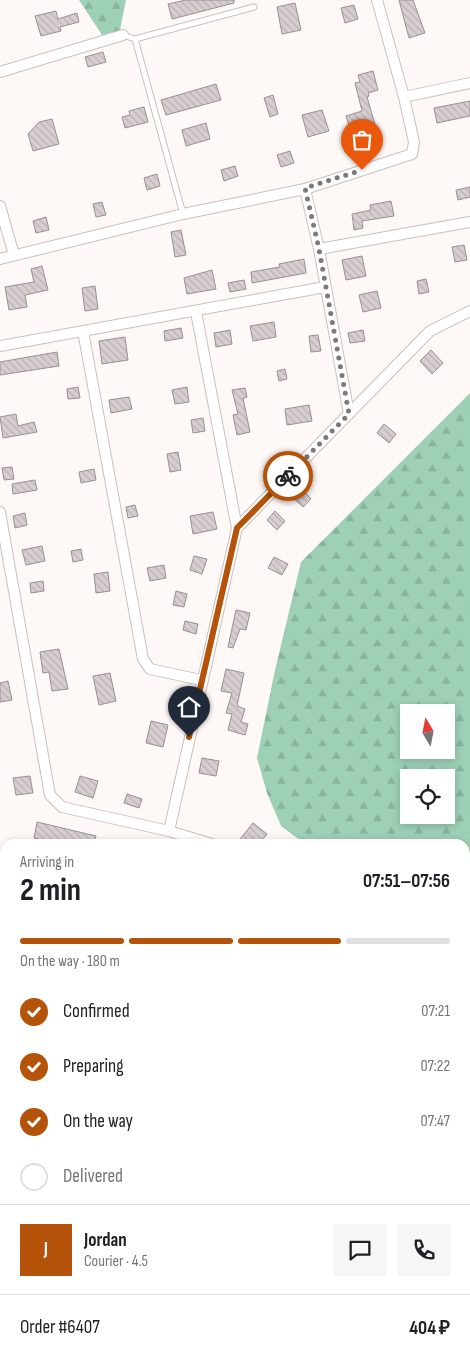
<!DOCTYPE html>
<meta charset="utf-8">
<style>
body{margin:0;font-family:"Sofia Sans Condensed",sans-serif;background:#f6f6f6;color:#202124;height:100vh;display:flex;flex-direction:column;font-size:19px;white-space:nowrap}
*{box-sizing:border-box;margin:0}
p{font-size:16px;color:#757577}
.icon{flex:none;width:28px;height:28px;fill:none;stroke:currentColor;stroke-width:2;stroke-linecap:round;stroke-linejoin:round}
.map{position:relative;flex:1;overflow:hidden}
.sheet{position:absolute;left:0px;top:839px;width:470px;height:531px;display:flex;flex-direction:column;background:#fff;border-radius:15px 15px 0 0;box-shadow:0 2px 8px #0003}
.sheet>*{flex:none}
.needle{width:32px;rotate:350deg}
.fabs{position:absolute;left:400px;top:704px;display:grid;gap:10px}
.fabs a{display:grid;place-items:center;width:55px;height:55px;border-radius:0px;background:#fff;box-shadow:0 2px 8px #0003;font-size:25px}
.pin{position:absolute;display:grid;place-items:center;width:42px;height:42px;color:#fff;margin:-51px -21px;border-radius:50% 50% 50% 0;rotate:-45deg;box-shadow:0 0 5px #0007}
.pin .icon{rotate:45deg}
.courier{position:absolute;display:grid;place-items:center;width:50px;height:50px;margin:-25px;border:4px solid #b45309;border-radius:50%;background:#fff;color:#222;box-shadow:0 1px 6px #0007}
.headline em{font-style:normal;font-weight:700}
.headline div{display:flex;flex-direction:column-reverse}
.headline{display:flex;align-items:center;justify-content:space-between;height:85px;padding:0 20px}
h1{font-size:32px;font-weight:700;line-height:38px}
.bar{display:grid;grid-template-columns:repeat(4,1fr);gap:8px 5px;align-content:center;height:60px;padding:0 20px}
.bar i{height:6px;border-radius:4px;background:#e0e0e0}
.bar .current{background:#b45309}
.bar p{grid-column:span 4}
.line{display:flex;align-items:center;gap:12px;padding:0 20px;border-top:1px solid #e0e0e0}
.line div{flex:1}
.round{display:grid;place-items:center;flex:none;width:52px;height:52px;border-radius:0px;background:#f6f6f6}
ol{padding:0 20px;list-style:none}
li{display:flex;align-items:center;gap:15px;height:55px}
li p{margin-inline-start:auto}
li .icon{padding:5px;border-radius:50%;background:#b45309;color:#fff;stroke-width:4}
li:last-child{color:#757577}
li i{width:28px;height:28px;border:2px solid #e0e0e0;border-radius:50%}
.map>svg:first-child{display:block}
.grass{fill:url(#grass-dots)}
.forest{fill:url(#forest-firs);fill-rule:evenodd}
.garden{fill:#aedbc5}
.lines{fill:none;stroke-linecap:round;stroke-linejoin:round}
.stream{stroke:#75acbe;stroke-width:3}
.building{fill:url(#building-back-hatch);stroke:#9a9093}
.lane-casing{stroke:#cac1bd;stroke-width:7}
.street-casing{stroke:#cac1bd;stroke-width:12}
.lane{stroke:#fff;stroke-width:5}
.street{stroke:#fff;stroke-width:10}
.done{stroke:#7e7978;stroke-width:5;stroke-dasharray:0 9}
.route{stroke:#b45309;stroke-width:6}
</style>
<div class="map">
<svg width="470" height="1369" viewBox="0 0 470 1369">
<defs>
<pattern id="grass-dots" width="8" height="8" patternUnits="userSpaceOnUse" patternTransform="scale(1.25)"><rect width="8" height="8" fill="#aedbc5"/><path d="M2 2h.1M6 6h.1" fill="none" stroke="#96bdaa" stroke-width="1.8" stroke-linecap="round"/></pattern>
<pattern id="forest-firs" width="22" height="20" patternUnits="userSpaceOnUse" patternTransform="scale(1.25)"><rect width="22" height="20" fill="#9dd0b7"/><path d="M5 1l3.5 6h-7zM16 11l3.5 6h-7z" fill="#88b39e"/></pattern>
<pattern id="building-back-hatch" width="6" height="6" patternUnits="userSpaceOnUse" patternTransform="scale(1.25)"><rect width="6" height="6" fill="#d8ced2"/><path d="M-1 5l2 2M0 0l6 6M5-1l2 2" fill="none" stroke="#bab2b5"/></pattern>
</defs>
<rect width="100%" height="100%" fill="#fef8f6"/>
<path class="grass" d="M465 1079H470V1369H216L217 1365H465Z"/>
<path class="forest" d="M79 0H126L120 30 102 35Z
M470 393V970L465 966V844H305L281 826 267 793 257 758 275 670 301 562ZM409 712H446V750H409ZM409 778H446V815H409Z
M0 948 5 950V1229L0 1231Z
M470 1021V1079H465V1032Z
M186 1365H217L216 1369H185Z"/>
<path class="garden" d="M0 869 5 872V950L0 948Z"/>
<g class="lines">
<path class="stream" d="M0 880 5 881
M465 1056H470
M0 1226 5 1225
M200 1369V1365"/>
</g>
<path class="building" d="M186 0H234V3L172 19 168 4Z
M399 0H413L425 33 409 38Z
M295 3 301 30 282 34 277 7Z
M354 5 358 19 345 23 341 8Z
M56 11 58 19 77 13 79 22 60 27 61 31 41 36 35 16Z
M103 52 106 62 88 67 85 57Z
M373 71 378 90 368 93 369 96 367 97 376 128 352 135 346 116 362 111 355 83 360 82 358 75Z
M216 84 221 100 166 115 161 100Z
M273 95 278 114 270 117 264 98Z
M470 101V116L437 123 434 108Z
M144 107 148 122 125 128 122 117 130 115 129 111Z
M322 110 329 131 308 137 302 115Z
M52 119 59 144 33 151 28 134 39 122Z
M206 123 210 139 186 146 182 130Z
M290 151 294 163 281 167 277 155Z
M235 166 238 176 224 181 221 170Z
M157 174 160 186 147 190 144 178Z
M470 187V197L458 200 456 190Z
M391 201 394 216 362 221 363 228 354 230 352 214 371 210 370 205Z
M102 202 106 215 96 217 93 204Z
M46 217 49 230 36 233 33 221Z
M181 230 186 255 175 257 171 232Z
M464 245 467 260 455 262 452 247Z
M362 256 366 276 346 280 342 260Z
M304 259 306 273 252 283 251 272 280 267 279 264Z
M42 266 48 290 25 295 27 307 9 310 5 287 34 282 31 269Z
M212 270 216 289 187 294 184 278Z
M426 279 429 292 419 294 417 281Z
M244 280 246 289 230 292 228 283Z
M95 286 98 309 85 311 82 288Z
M377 291 381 308 363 312 359 295Z
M274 322 276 337 253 341 250 326Z
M181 328 183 338 165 341 164 331Z
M230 330 232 344 216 347 214 333Z
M363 330 365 341 350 343 348 333Z
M318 335 321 351 311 352 309 336Z
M125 337 128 360 102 364 99 341Z
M431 350 443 363 432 374 420 361Z
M57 352 59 366 0 375V362Z
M285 369 287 379 279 381 277 371Z
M78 387 80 398 68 399 67 389Z
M187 387 189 402 175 404 172 390Z
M245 388 247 397 243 398 250 432 237 435 233 415 238 414 232 390Z
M129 397 132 409 111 413 109 400Z
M309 405 312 421 287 425 285 409Z
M16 414 18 426 34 422 37 432 3 438 0 417Z
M203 418 205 431 193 433 191 420Z
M384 424 396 434 389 443 377 433Z
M178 452 181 470 170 472 167 454Z
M12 467 14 479 4 480 2 468Z
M94 469 96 480 81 483 79 472Z
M35 480 37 490 13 494 12 484Z
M301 488 311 499 303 507 292 497Z
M135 505 138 516 128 518 126 507Z
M275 511 285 521 277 530 267 520Z
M213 512 217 529 193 534 190 516Z
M25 513 27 525 15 528 13 516Z
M42 546 45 561 26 565 22 550Z
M81 549 83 560 73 562 71 551Z
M194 556 207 559 202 574 190 570Z
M274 557 288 564 282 575 268 568Z
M164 565 166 578 150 581 147 568Z
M108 572 110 591 96 593 94 574Z
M43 581 44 591 31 593 30 583Z
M176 591 187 594 184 607 173 605Z
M236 610 250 613 246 630 240 629 233 648 228 647Z
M185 621 198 624 196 634 183 630Z
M59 649 68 689 52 691 49 672 43 673 40 652Z
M226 669 244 673 237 706 245 709 241 722 248 724 245 735 228 730 232 714 226 713 232 693 221 691Z
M110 673 116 701 99 705 93 676Z
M8 681 12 700 0 702V683Z
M151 721 168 725 163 747 146 743Z
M202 758 219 761 216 776 199 773Z
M30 776 33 793 16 795 13 778Z
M80 776 98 781 93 798 75 792Z
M127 794 142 799 139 808 124 803Z
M37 822 96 836 94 844H59L34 838Z
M253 823 267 834 259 844H236Z"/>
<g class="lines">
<defs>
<path id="lane" d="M123 35 135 39 183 214
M135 39 254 7"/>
<path id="street" d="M377 0 404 97 470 83
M0 72 123 35
M305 189 319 249 349 414
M0 206 14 255
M319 249 470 222
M0 259 183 214 305 189 412 154 414 142 404 97
M196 312 237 528
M83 331 143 659 150 669 201 680
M0 346 325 287
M0 512 50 795 62 807 169 831 212 844
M169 831 237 528 430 331 470 311
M0 870 5 871"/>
</defs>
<use href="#lane" class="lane-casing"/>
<use href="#street" class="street-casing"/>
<use href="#lane" class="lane"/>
<use href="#street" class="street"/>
</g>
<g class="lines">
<path class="done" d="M288 476 349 414 319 249 305 188 362 170"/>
<path class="route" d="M189 737 237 528 288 476"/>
</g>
</svg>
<div class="fabs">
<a><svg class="needle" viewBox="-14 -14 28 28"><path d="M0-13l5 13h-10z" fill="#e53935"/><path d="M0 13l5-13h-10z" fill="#757577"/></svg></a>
<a><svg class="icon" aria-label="locate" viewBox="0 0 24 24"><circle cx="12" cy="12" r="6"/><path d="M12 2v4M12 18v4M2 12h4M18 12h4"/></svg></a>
</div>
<div class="pin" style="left:362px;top:170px;background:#ea580c"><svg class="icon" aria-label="bag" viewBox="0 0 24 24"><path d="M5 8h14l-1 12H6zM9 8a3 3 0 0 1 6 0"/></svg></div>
<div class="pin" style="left:189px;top:737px;background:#1f2937"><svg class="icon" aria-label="home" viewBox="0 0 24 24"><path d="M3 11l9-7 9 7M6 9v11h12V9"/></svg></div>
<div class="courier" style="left:288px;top:476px"><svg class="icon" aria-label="bike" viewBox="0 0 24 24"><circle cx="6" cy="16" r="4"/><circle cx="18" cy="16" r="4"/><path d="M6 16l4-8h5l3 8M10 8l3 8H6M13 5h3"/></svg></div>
<section class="sheet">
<div class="headline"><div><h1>2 min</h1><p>Arriving in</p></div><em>07:51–07:56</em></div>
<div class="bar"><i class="current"></i><i class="current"></i><i class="current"></i><i></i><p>On the way · 180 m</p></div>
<ol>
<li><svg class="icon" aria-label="check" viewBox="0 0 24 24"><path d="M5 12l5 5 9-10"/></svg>Confirmed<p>07:21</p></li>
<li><svg class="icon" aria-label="check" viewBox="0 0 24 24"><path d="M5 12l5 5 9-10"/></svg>Preparing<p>07:22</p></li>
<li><svg class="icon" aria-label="check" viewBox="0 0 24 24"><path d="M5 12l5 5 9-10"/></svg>On the way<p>07:47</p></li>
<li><i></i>Delivered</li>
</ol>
<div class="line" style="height:90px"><b class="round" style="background:#b45309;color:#fff">J</b><div><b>Jordan</b><p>Courier · 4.5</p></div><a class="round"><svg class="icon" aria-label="chat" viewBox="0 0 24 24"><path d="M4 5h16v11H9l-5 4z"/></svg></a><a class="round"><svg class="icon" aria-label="phone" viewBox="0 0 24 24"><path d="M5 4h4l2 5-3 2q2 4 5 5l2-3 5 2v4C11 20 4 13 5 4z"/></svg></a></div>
<div class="line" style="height:65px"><div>Order #6407</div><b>404 ₽</b></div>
</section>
</div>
